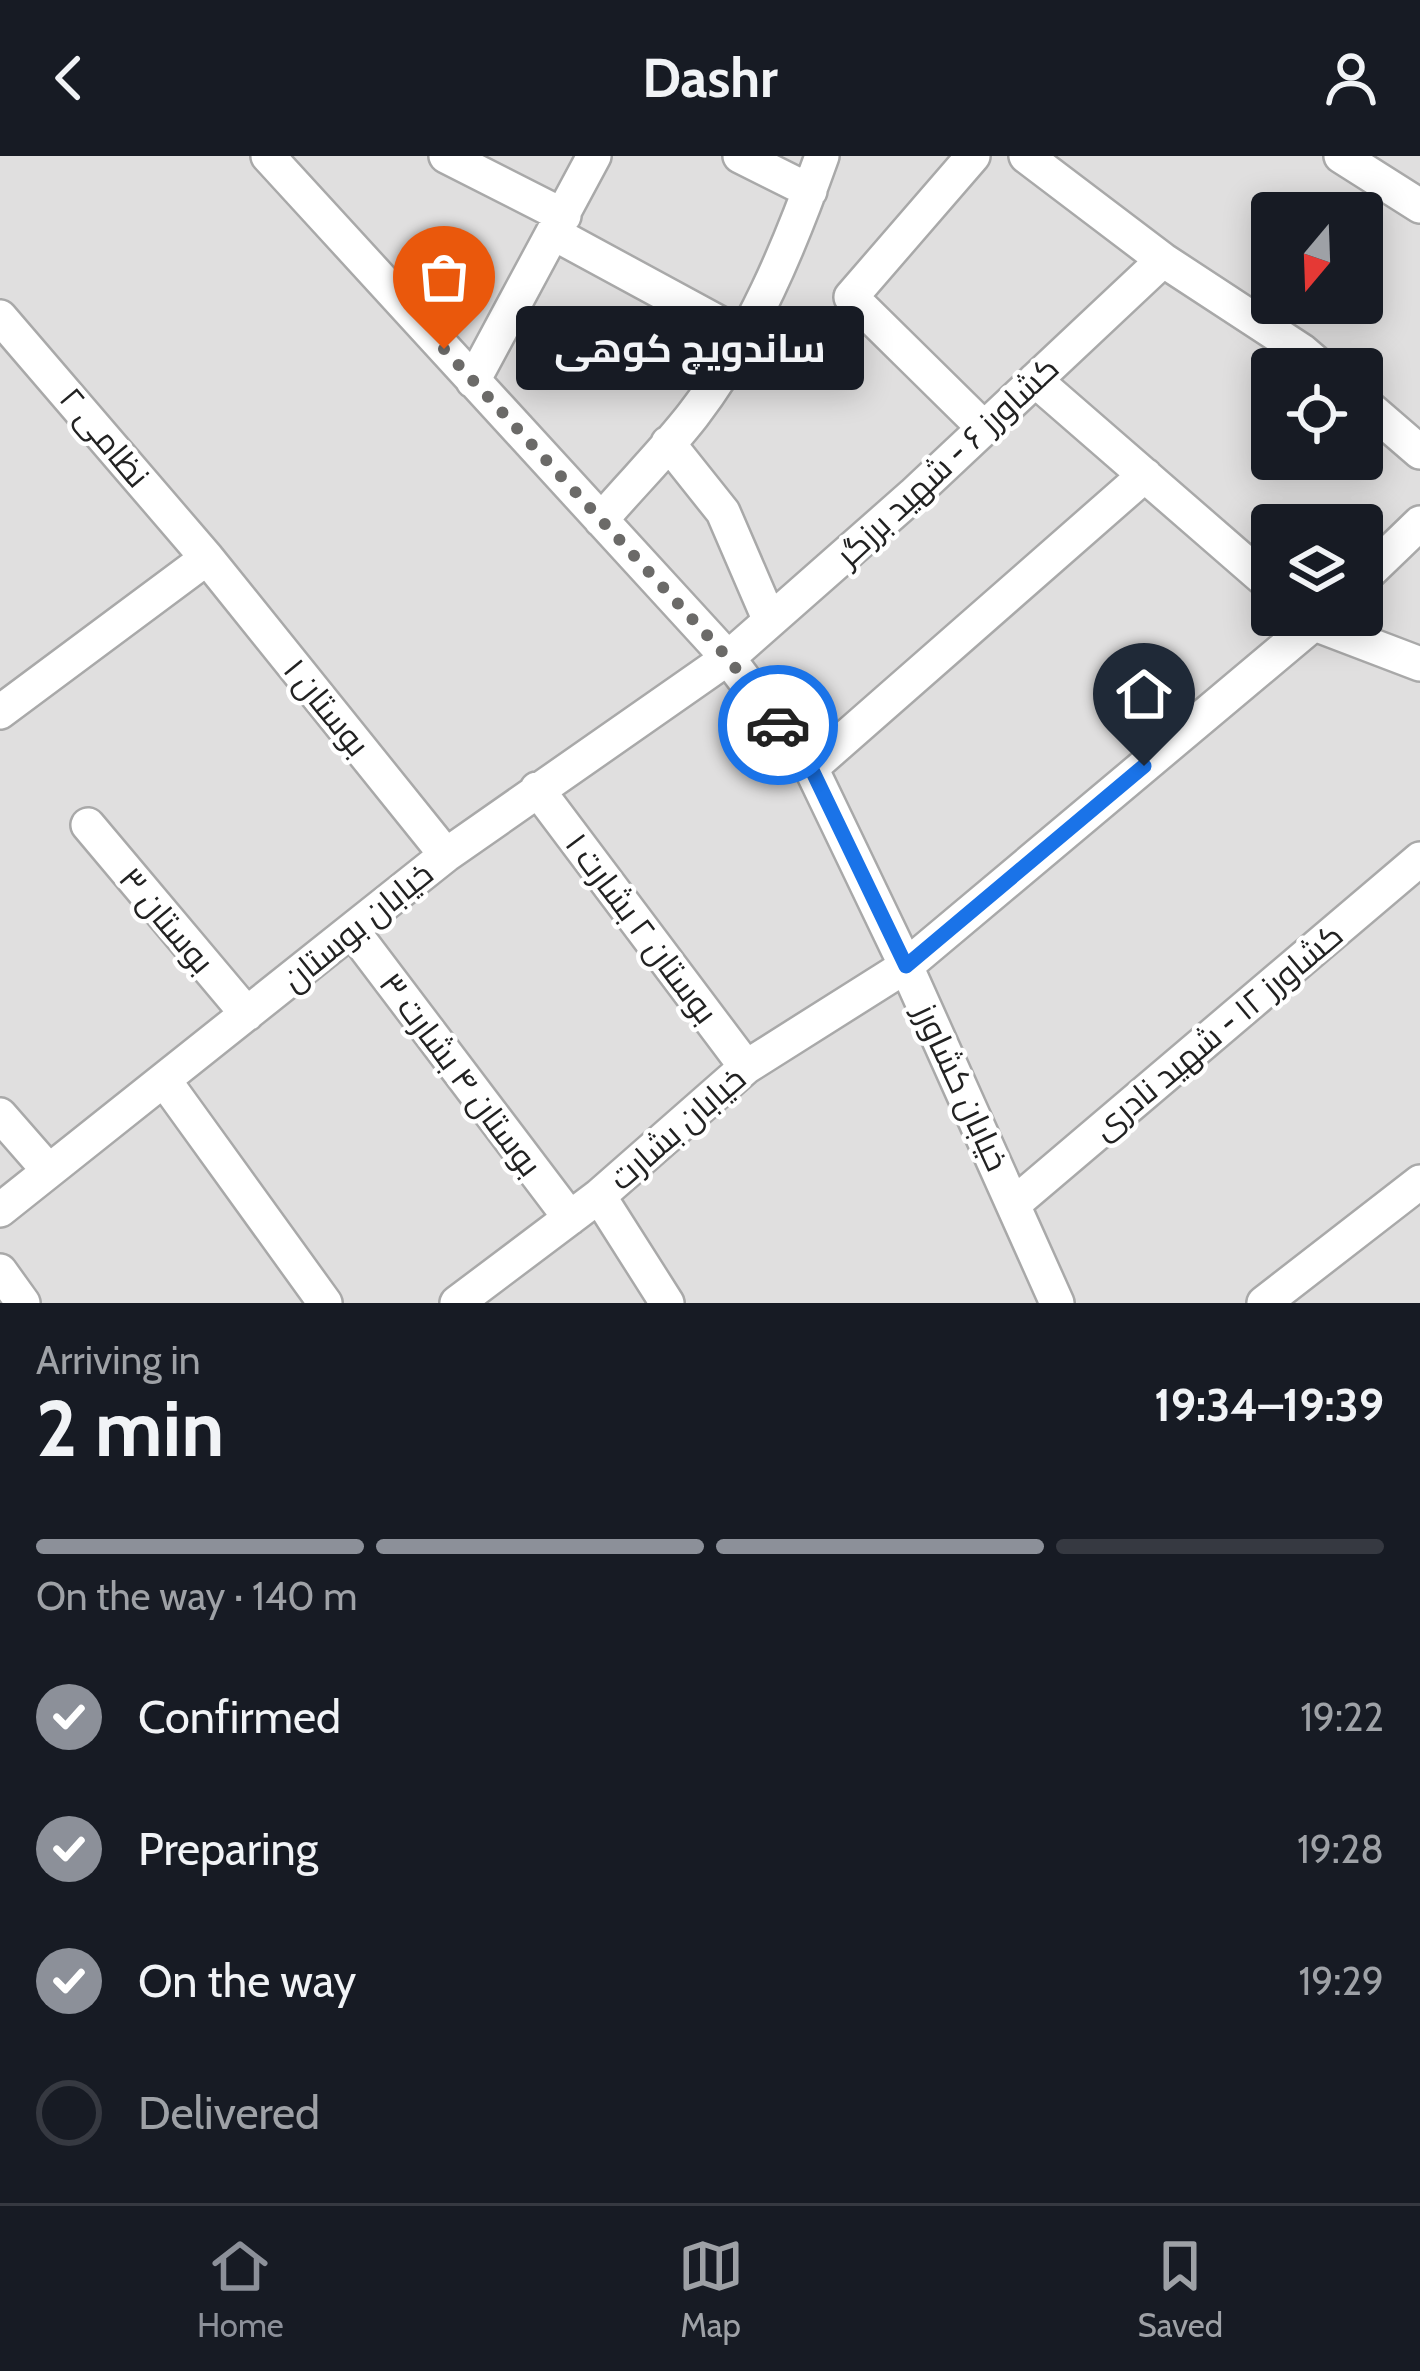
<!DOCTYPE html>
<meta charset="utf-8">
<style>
body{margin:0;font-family:Cabin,Cairo,sans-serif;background:#242831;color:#f1f3f6;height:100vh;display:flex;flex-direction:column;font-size:45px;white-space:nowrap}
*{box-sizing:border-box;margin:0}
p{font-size:39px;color:#9ea1a6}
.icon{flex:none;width:66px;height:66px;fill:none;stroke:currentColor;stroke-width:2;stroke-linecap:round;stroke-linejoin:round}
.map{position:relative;height:1147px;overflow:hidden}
.drawer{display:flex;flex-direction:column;background:#171b24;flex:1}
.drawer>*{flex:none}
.needle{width:78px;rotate:199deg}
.tools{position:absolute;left:1251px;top:36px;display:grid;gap:24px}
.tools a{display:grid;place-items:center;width:132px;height:132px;border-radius:12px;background:#171b24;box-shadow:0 6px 30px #0003;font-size:60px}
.pin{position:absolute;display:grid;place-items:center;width:102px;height:102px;color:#fff;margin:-123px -51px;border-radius:50% 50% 50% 0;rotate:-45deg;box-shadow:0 0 12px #0007}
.pin .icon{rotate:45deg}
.courier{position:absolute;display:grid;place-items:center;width:120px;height:120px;margin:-60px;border:9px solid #1a73e8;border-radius:50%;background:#fff;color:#222;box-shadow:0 3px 15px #0007}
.bubble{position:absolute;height:84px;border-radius:12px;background:#171b24;box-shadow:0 6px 30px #0003;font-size:39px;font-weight:700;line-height:84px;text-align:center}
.overview em{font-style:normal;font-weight:700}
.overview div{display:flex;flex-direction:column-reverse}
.overview{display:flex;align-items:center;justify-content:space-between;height:204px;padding:0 36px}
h1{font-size:78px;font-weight:700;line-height:90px}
.bar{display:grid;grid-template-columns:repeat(4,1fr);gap:18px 12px;align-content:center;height:144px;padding:0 36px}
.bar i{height:15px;border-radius:9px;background:#363941}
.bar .current{background:#8c9099}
.bar p{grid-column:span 4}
ol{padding:0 36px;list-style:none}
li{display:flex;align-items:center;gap:36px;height:132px}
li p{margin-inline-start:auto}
li .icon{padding:12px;border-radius:50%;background:#8c9099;color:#fff;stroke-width:4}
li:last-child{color:#9ea1a6}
li i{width:66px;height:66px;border:6px solid #363941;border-radius:50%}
header{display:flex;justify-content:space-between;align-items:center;height:156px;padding:0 36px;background:#171b24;font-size:54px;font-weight:700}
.menu{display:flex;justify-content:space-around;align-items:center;height:168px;border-top:3px solid #363941;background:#171b24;font-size:33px;color:#9ea1a6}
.menu a{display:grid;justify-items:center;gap:6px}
.menu .current{color:#8c9099}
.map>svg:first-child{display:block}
.residential{fill:#e0dfdf;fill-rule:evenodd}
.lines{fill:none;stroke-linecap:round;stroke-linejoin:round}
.minor-casing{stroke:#a9a9a9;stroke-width:38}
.minor{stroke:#fff;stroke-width:33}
.done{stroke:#6b6a68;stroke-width:12;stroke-dasharray:0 21.6}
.route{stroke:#1a73e8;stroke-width:15}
.labels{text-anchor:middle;stroke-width:9;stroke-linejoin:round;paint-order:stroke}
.street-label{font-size:33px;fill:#222;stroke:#fff}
</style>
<header><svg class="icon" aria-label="back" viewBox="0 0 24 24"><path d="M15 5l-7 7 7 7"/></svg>Dashr<svg class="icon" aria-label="person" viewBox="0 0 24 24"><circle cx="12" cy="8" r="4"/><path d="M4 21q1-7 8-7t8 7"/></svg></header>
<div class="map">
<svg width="1420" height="1147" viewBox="0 0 1420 1147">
<rect width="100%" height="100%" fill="#f2efe9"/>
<path class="residential" d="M0 0H1420V1147H0ZM1272 57H1362V147H1272ZM1272 213H1362V303H1272ZM1272 369H1362V459H1272Z"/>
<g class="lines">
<defs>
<path id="minor" d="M268 0 728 502 811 612 906 810 1057 1147
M446 0 564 60
M740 0 810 35
M973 0 851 141 984 272
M1026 0 1163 104 1302 195 1323 213
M1341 0 1420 50
M555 78 743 180
M0 161 207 402 446 699
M1035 224 1272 430
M473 225 594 0
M1362 246 1420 296
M668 287 723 356 770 465
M601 364C631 329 665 295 693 259 752 182 790 90 822 0
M1362 423 1420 367
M1305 459 1315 468 1420 508
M0 556 207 402
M811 612 1145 319
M537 633 746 911
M88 669 247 858
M352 774 570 1062
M164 924 325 1147
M0 959 49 1015
M599 1040 667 1147
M1015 1047 1420 703
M0 1054 446 699 728 502 913 339 1163 104
M0 1115 23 1147
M457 1147 599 1040 746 911 906 810 1324 459
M1264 1147 1420 1026"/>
</defs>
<use href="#minor" class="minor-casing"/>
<use href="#minor" class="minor"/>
</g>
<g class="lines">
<path class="done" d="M444 193 728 502 778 569"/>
<path class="route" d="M778 569 811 612 906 810 1144 610"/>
</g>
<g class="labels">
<g class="street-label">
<text transform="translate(105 281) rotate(50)" y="12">نظامی ۲</text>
<text transform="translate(947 305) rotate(-43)" y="12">کشاورز ۶ - شهید برزگر</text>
<text transform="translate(327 551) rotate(51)" y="12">بوستان ۱</text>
<text transform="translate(167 764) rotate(50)" y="12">بوستان ۳</text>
<text transform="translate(357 770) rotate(-39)" y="12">خیابان بوستان</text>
<text transform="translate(642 772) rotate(53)" y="12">بوستان ۲ بشارت ۱</text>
<text transform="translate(1217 875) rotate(-40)" y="12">کشاورز ۱۲ - شهید نادری</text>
<text transform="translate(461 918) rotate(53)" y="12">بوستان ۴ بشارت ۳</text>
<text transform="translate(962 931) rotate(65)" y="12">خیابان کشاورز</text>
<text transform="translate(677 972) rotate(-41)" y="12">خیابان بشارت</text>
</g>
</g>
</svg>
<div class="tools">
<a><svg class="needle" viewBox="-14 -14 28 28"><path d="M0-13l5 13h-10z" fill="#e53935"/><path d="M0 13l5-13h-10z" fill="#9ea1a6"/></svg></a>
<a><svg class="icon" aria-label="locate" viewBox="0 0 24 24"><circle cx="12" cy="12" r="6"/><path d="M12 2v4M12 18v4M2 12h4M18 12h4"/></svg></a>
<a><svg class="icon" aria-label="layers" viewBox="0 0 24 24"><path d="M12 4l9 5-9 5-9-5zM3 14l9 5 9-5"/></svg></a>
</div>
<div class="pin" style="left:444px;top:193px;background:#ea580c"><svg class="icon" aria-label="bag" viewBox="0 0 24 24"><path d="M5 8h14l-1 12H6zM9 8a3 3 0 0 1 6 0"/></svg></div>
<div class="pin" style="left:1144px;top:610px;background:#1f2937"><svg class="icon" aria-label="home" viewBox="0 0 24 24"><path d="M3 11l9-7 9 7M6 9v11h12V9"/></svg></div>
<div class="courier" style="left:778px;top:569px"><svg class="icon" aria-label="car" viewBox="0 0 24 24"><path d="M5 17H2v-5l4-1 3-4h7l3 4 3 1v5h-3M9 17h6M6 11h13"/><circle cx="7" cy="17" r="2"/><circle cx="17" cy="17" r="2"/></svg></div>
<div class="bubble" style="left:516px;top:150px;width:348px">ساندویچ کوهی</div>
</div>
<section class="drawer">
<div class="overview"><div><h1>2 min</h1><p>Arriving in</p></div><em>19:34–19:39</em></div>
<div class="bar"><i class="current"></i><i class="current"></i><i class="current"></i><i></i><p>On the way · 140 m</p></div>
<ol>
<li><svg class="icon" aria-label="check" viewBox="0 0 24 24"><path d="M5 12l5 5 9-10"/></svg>Confirmed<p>19:22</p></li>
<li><svg class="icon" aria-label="check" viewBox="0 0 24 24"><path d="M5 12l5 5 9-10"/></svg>Preparing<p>19:28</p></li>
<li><svg class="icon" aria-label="check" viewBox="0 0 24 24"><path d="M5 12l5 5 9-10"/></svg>On the way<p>19:29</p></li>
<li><i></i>Delivered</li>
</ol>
</section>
<nav class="menu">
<a class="current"><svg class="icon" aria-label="home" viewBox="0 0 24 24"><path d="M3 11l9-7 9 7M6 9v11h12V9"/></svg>Home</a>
<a><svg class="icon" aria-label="map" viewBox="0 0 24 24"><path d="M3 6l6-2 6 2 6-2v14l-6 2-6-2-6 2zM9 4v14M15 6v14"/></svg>Map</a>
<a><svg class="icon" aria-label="saved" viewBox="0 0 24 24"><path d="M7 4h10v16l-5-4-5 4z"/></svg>Saved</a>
</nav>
